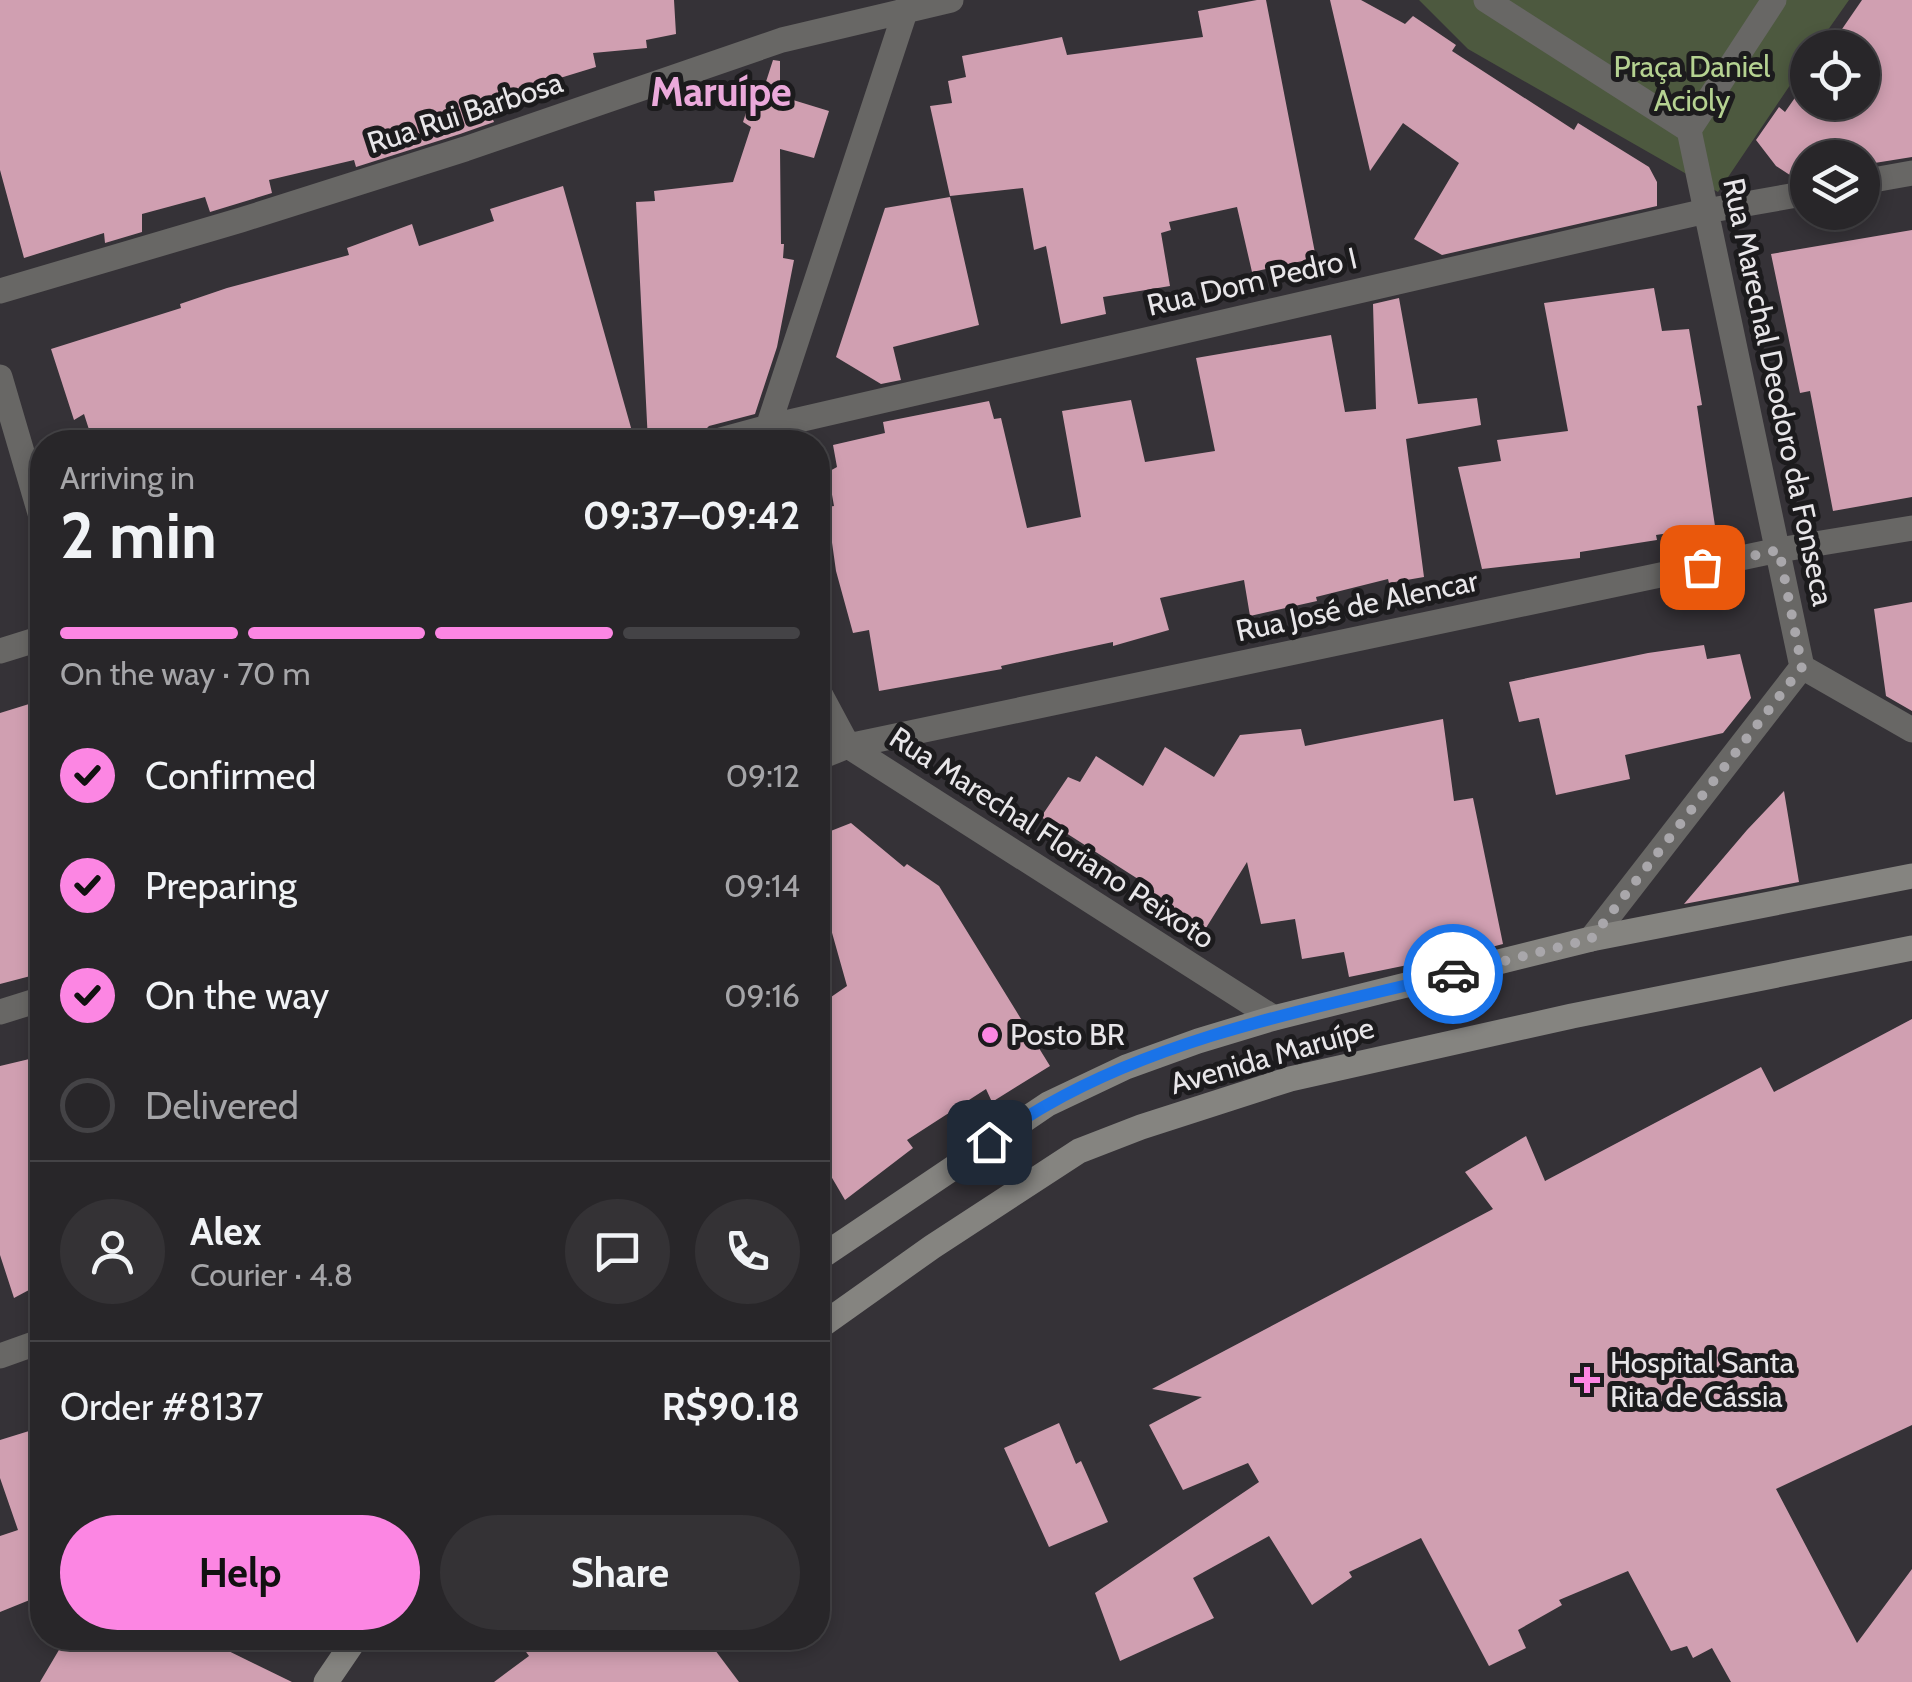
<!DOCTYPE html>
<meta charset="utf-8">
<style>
body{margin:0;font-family:Cabin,sans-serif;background:#343235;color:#f1f3f6;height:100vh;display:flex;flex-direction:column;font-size:38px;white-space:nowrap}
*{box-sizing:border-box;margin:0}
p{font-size:32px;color:#a5a5a8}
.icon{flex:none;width:55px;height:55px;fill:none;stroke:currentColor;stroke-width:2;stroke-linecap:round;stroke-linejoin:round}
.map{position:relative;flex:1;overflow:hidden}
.side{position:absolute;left:30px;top:430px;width:800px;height:1220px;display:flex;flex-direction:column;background:#282629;border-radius:40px;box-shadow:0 5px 15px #0003,0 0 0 2px #444346}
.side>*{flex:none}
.controls{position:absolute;left:1790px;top:30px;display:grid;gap:20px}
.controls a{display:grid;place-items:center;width:90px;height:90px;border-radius:50%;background:#282629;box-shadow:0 5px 15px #0003,0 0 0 2px #444346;font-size:50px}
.pin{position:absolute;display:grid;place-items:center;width:85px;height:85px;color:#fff;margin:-42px;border-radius:20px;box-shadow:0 5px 15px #0006}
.courier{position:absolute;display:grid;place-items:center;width:100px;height:100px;margin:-50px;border:8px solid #1a73e8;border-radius:50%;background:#fff;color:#222;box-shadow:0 2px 12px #0007}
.head em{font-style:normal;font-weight:800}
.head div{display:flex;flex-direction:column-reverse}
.head{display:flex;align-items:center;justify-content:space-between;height:170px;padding:0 30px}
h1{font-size:65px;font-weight:800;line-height:75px}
.bar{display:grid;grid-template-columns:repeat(4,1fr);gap:15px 10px;align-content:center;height:120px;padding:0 30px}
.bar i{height:12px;border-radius:8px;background:#444346}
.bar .current{background:#fc86e3}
.bar p{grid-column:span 4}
.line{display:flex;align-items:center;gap:25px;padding:0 30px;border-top:2px solid #444346}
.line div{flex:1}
.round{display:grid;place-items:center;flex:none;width:105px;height:105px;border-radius:52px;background:#343235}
ol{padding:0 30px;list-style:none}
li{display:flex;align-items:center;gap:30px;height:110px}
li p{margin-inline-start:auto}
li .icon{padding:10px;border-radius:50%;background:#fc86e3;color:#111;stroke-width:4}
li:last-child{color:#a5a5a8}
li i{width:55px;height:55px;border:5px solid #444346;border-radius:50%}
.cta{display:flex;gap:20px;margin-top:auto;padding:20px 30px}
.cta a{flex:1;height:115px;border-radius:60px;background:#fc86e3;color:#111;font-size:40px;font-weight:800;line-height:115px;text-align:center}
.cta a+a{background:#343235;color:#f1f3f6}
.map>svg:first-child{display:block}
.green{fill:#4d593f}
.building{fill:#d09fb1}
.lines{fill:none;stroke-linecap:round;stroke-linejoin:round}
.street{stroke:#686765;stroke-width:25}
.secondary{stroke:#858480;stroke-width:25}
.done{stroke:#a9a7ab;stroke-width:10;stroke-dasharray:0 18}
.route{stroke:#1a73e8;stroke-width:12}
.poi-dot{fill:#fc86e3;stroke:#1c1b1d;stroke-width:4}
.labels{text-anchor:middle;stroke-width:10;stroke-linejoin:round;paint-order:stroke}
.park-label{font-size:30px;fill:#b5d291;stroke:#1c1b1d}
.street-label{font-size:30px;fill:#e8e6e9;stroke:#1c1b1d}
.poi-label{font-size:30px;fill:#e8e6e9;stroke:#1c1b1d;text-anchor:start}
.district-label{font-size:40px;font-weight:bold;fill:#eba9db;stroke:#1c1b1d}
</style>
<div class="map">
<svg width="1912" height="1682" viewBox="0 0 1912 1682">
<rect width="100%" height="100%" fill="#353237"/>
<path class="green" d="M1419 0H1849L1816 47 1808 48 1807 60 1718 192 1468 49Z"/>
<path class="building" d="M0 0H674L676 34 646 40 647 48 593 53 596 67 511 93 513 98 488 108 494 122 460 134 356 167 354 160 269 180 272 193 210 212 205 197 142 214V232L105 243 104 233 24 258 0 170Z
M1257 0H1266L1316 258 1252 272 1237 207 1169 222 1171 230 1161 233 1170 286 1103 297 1106 314 1061 324 1046 246 1034 250 1023 188 950 196 930 106 952 103 948 81 966 77 962 56 1062 37 1067 55 1203 37 1198 11Z
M1330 0H1361L1405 24 1413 16 1456 45 1452 51 1574 130 1578 123 1649 167 1657 182V206L1442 255 1414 239 1459 163 1403 123 1370 171Z
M1862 0H1912V157L1862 165V158H1808V177L1796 179 1776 166 1756 140 1779 107 1785 112 1808 79V102H1862V48H1829Z
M773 60 780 61V96L829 111 814 158 780 149 781 244H784L783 258 794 260 777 347 755 414 709 426 698 437 679 442H648L636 202 655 201 654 191 733 182 751 127 743 122 754 88 763 91Z
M563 186 635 442H93L84 414 74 420 51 349 181 308 180 304 227 288 349 255 347 248 412 224 419 246 494 221 490 209Z
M950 197 979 325 893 347 901 380 881 384 836 357 885 208Z
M1912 230V497L1833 511 1810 391 1800 393 1771 254Z
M1654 288 1662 331 1689 329 1702 405 1697 406 1715 526 1656 535 1657 540 1580 552V558L1482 569 1458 467 1501 461 1497 440 1568 431 1544 303Z
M1399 298 1418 404 1477 398 1481 425 1406 439 1424 577 1389 583 1388 579 1316 597 1317 601 1250 616 1244 580 1160 598 1169 630 1113 646V642L1001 666 1002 669 879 691 869 630 853 633 836 571 827 507 834 506 828 472 837 467 833 445 885 433 883 422 989 401 994 419 1001 418 1027 528 1081 517 1062 411 1131 400 1145 462 1215 451 1196 358 1331 335 1345 412 1376 409 1373 304Z
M1912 602V711L1886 696 1874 609Z
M1704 645 1707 659 1740 654 1751 698 1723 733 1625 755 1630 779 1556 795 1539 718 1519 722 1509 682 1648 653Z
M42 700V973L0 984V713Z
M1443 719 1454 801 1473 798 1503 944 1476 951 1349 977 1344 952 1302 959 1295 919 1261 924 1247 862 1201 936 1141 899 1149 886 1041 817 1068 777 1080 782 1096 756 1143 786 1165 747 1214 777 1240 735 1301 729 1305 746Z
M1784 791 1799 882 1684 904 1747 830Z
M851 823 904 867 907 864 939 886 1050 1066 992 1102 986 1089 907 1140 913 1148 845 1200 818 1154V1006L847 986 818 883V836Z
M1912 1019V1425L1776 1489 1857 1643 1912 1569V1682H1731L1712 1648 1693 1658 1687 1646 1671 1651 1628 1571 1559 1600 1562 1605 1518 1630 1526 1648 1489 1666 1421 1538 1349 1572 1352 1577 1312 1605 1269 1536 1193 1578 1214 1618 1120 1661 1095 1593 1259 1482 1248 1463 1183 1490 1149 1425 1202 1397 1152 1389 1493 1209 1465 1172 1526 1136 1545 1181 1761 1067 1774 1092Z
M42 1056V1283L14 1298 0 1255V1066Z
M1059 1423 1076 1464 1081 1461 1108 1522 1049 1547 1004 1448Z
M42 1427V1595L0 1612V1536L18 1530 0 1478V1440Z
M66 1638H202L292 1682H40Z
M516 1638H706L739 1682H494L529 1656Z"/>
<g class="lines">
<path class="street" d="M1486 0 1689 130 1774 0
M1862 182 1912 173
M0 291 241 220 465 149 782 40 951 0
M0 377 42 520
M768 438V427L909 0
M713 442 768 427 1706 211 1808 193
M0 651 42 638
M1802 667 1912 730
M818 690 848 746 1274 1018
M818 758 848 746 1779 550 1912 528
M1591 939 1802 667 1689 130
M0 1012 42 999
M0 1356 42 1341"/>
<path class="secondary" d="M818 1259 1048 1104 1126 1067 1198 1041 1274 1018 1591 939 1912 876
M818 1328 932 1247 1079 1151 1141 1127 1290 1079 1572 1016 1912 948
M326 1682 356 1638"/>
</g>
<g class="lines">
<path class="done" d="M1453 974 1591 939 1802 667 1779 550 1702 567"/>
<path class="route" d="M989 1142C1008 1130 1027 1116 1047 1105 1171 1034 1317 1008 1453 974"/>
</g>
<g class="poi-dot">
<circle cx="990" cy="1035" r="10"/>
<path d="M1582 1365h10v10h10v10h-10v10h-10v-10h-10v-10h10z"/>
</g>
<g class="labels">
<g class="park-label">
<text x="1692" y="77">Praça Daniel<tspan x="1692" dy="34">Acioly</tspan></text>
</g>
<g class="street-label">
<text transform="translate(465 113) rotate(-18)" y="10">Rua Rui Barbosa</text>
<text transform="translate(1252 282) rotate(-13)" y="10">Rua Dom Pedro I</text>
<text transform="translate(1778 392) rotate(78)" y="10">Rua Marechal Deodoro da Fonseca</text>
<text transform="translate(1357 606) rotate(-12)" y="10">Rua José de Alencar</text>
<text transform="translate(1052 838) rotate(33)" y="10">Rua Marechal Floriano Peixoto</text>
<text transform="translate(1272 1056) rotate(-16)" y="10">Avenida Maruípe</text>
</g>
<g class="poi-label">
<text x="1010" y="1045">Posto BR</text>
<text x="1610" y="1373">Hospital Santa<tspan x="1610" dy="34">Rita de Cássia</tspan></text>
</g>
<g class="district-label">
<text x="721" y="106">Maruípe</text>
</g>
</g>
</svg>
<div class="controls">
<a><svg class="icon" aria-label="locate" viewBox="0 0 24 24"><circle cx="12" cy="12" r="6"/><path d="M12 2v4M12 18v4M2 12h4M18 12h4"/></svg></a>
<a><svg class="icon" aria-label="layers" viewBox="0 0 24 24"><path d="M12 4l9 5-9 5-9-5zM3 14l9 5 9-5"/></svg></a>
</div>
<div class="pin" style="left:1702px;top:567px;background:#ea580c"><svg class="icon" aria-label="bag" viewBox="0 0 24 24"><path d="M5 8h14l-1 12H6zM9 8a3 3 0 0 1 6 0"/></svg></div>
<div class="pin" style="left:989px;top:1142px;background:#1f2937"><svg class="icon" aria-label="home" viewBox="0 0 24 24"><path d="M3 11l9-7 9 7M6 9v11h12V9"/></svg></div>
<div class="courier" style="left:1453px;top:974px"><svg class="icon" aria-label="car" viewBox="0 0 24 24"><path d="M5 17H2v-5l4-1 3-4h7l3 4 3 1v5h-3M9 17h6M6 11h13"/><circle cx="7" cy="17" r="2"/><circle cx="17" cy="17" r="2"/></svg></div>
<section class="side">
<div class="head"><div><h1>2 min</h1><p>Arriving in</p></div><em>09:37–09:42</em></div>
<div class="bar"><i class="current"></i><i class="current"></i><i class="current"></i><i></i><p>On the way · 70 m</p></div>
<ol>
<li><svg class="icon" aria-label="check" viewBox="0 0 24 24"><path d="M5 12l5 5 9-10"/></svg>Confirmed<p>09:12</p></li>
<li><svg class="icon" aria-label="check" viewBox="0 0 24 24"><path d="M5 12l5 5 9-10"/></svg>Preparing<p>09:14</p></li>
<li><svg class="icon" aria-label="check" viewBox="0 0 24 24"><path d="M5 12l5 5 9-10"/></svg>On the way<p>09:16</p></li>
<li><i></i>Delivered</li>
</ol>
<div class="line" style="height:180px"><a class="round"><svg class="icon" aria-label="person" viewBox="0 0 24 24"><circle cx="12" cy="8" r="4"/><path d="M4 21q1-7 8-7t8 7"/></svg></a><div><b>Alex</b><p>Courier · 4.8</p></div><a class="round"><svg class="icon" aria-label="chat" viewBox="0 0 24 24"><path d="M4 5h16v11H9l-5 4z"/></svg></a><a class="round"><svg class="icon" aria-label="phone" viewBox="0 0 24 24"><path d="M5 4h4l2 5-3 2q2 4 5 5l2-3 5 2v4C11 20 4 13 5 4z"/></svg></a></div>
<div class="line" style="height:130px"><div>Order #8137</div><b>R$90.18</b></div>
<div class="cta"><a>Help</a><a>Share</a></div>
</section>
</div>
